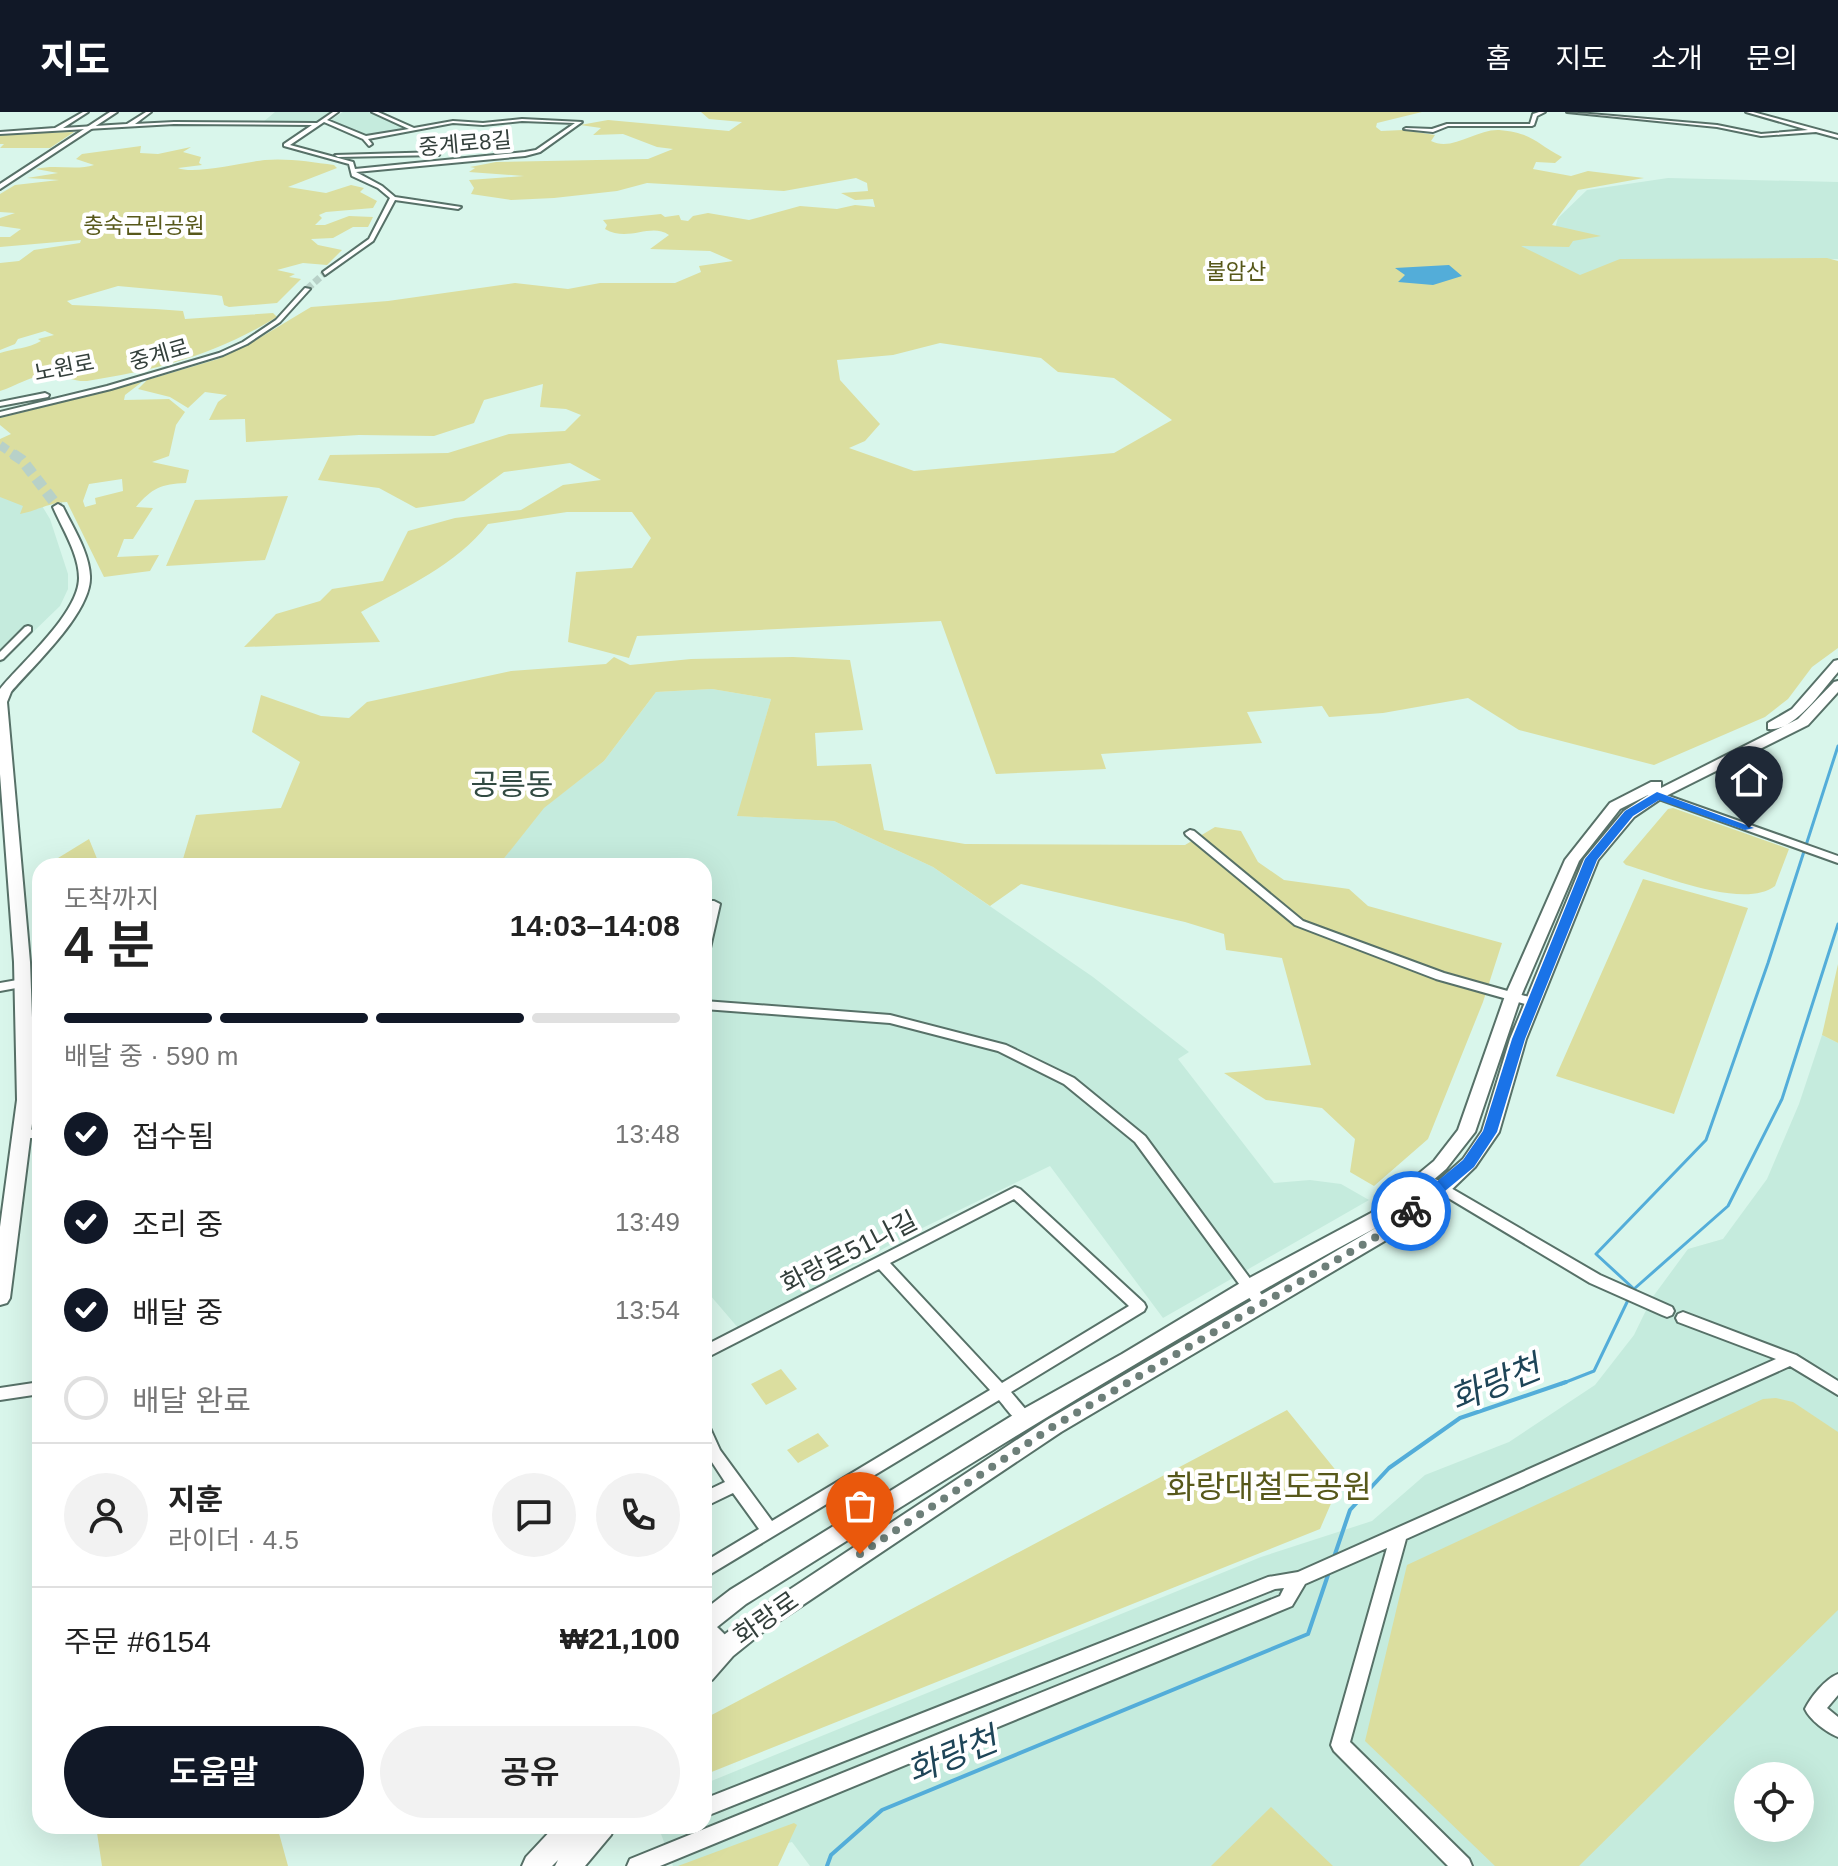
<!DOCTYPE html>
<html lang="ko">
<meta charset="utf-8">
<style>
body{margin:0;font-family:Arial,"Noto Sans KR",sans-serif;background:#f2f2f2;color:#222;height:100vh;display:flex;flex-direction:column;font-size:30px;white-space:nowrap}
*{box-sizing:border-box;margin:0}
p{font-size:26px;color:#767676}
.icon{flex:none;width:44px;height:44px;fill:none;stroke:currentColor;stroke-width:2;stroke-linecap:round;stroke-linejoin:round}
.map{position:relative;flex:1;overflow:hidden}
.details{position:absolute;left:32px;top:746px;width:680px;height:976px;display:flex;flex-direction:column;background:#fff;border-radius:24px;box-shadow:0 8px 32px #0002}
.details>*{flex:none}
.buttons{position:absolute;left:1734px;top:1650px;display:grid;gap:16px}
.buttons a{display:grid;place-items:center;width:80px;height:80px;border-radius:50%;background:#fff;box-shadow:0 8px 32px #0002;font-size:40px}
.pin{position:absolute;display:grid;place-items:center;width:68px;height:68px;color:#fff;margin:-82px -34px;border-radius:50% 50% 50% 0;rotate:-45deg;box-shadow:0 0 8px #0007}
.pin .icon{rotate:45deg}
.courier{position:absolute;display:grid;place-items:center;width:80px;height:80px;margin:-40px;border:6px solid #1a73e8;border-radius:50%;background:#fff;color:#222;box-shadow:0 2px 10px #0007}
.headline em{font-style:normal;font-weight:600}
.headline div{display:flex;flex-direction:column-reverse}
.headline{display:flex;align-items:center;justify-content:space-between;height:136px;padding:0 32px}
h1{font-size:52px;font-weight:600;line-height:60px}
.bar{display:grid;grid-template-columns:repeat(4,1fr);gap:12px 8px;align-content:center;height:96px;padding:0 32px}
.bar i{height:10px;border-radius:6px;background:#e0e0e0}
.bar .on{background:#111827}
.bar p{grid-column:span 4}
.line{display:flex;align-items:center;gap:20px;padding:0 32px;border-top:2px solid #e0e0e0}
.line div{flex:1}
.round{display:grid;place-items:center;flex:none;width:84px;height:84px;border-radius:42px;background:#f2f2f2}
ol{padding:0 32px;list-style:none}
li{display:flex;align-items:center;gap:24px;height:88px}
li p{margin-inline-start:auto}
li .icon{padding:8px;border-radius:50%;background:#111827;color:#fff;stroke-width:4}
li:last-child{color:#767676}
li i{width:44px;height:44px;border:4px solid #e0e0e0;border-radius:50%}
.button{display:flex;gap:16px;margin-top:auto;padding:16px 32px}
.button a{flex:1;height:92px;border-radius:48px;background:#111827;color:#fff;font-size:32px;font-weight:600;line-height:92px;text-align:center}
.button a+a{background:#f2f2f2;color:#222}
header{display:flex;align-items:center;gap:48px;box-sizing:border-box;height:112px;padding:0 40px;background:#111827;color:#fff}
header strong{font-size:38px}
nav{display:flex;gap:44px;margin-inline-start:auto;font-size:28px}
.map>svg:first-child{display:block}
.built{fill:#c5ebdd;fill-rule:evenodd}
.green{fill:#dbde9f;fill-rule:evenodd}
.water{fill:#53add9}
.lines{fill:none;stroke-linecap:round;stroke-linejoin:round}
.stream-far1{stroke:#53add9;stroke-width:3}
.stream{stroke:#53add9;stroke-width:4}
.minor-tunnel{stroke:#b8d1c8;stroke-width:7;stroke-dasharray:7 3;stroke-linecap:butt}
.major-tunnel-far1{stroke:#b8d1c8;stroke-width:9;stroke-dasharray:9 5;stroke-linecap:butt}
.major-tunnel{stroke:#b8d1c8;stroke-width:11;stroke-dasharray:11 6;stroke-linecap:butt}
.minor-casing{stroke:#577168;stroke-width:4}
.major-casing{stroke:#577168;stroke-width:4}
.minor{fill:#fff;fill-rule:evenodd}
.major{fill:#fff;fill-rule:evenodd}
.route{fill:#1a73e8}
.done{stroke:#6d7f79;stroke-width:8;stroke-dasharray:0 14.4}
.labels{text-anchor:middle;stroke-width:8;stroke-linejoin:round;paint-order:stroke}
.far-street-label{font-size:22px;fill:#333f3b;stroke:#fff}
.far-park-label{font-size:22px;fill:#57581a;stroke:#fff}
.street-label{font-size:26px;fill:#333f3b;stroke:#fff}
.quarter-label{font-size:30px;fill:#314a42;stroke:#fff}
.near-park-label{font-size:32px;fill:#57581a;stroke:#fff}
.near-water-label{font-size:34px;font-style:italic;fill:#1e4558;stroke:#fff}
</style>
<header>
<strong>지도</strong>
<nav><a>홈</a><a>지도</a><a>소개</a><a>문의</a></nav>
</header>
<div class="map">
<svg width="1838" height="1754" viewBox="0 0 1838 1754">
<rect width="100%" height="100%" fill="#d9f6eb"/>
<path class="built" d="M275 0H331L314 11 263 10Z
M343 0H373L411 16 365 24 329 9Z
M1668 66 1838 70V147L1689 149 1503 189 1383 152 1551 130 1558 106 1587 78Z
M0 354 36 384 50 407 68 462V477L60 494 0 552Z
M712 577 771 587 738 704 834 709 933 755 1093 865 1189 940 1178 947 1274 1071 1310 1068 1341 1072 1369 1088 1163 1206 1050 1054 906 1124 739 1217 704 1176V754H498L543 696 604 649 656 580Z
M1822 923 1838 931V1754H810L792 1730 704 1754H673L658 1714H704V1672L1261 1445 1372 1409 1425 1363 1509 1330 1595 1273 1634 1223 1652 1186 1688 1137 1723 1127 1767 1067 1799 992ZM1748 1664H1800V1716H1748Z"/>
<path class="green" d="M701 0H1422L1377 11 1376 15 1381 19 1403 18 1435 23 1431 29C1452 40 1476 17 1499 18 1533 21 1535 31 1562 45L1555 51 1536 50 1533 57 1571 64 1588 59 1644 66 1578 78 1552 113 1601 124 1573 129 1569 135 1521 134 1580 163 1620 147 1827 146 1838 149V536L1812 555 1788 587 1765 605 1654 653 1519 618 1468 586 1383 601 1329 605 1322 594 1247 600 1262 631 1101 642 1106 657 996 662 941 509 637 524 629 546 568 530 576 460 632 456 651 426 632 400H567L488 412C456 453 406 475 361 500L380 530 244 535 276 502 320 489 332 477 383 469 408 419 455 406 521 398 563 373 601 368 570 351 504 360 464 389 416 396 379 376 318 368 330 343 448 341 509 322 565 319 581 303 566 297 540 295 543 272 484 288 474 311 434 324 359 323 246 330 245 307 209 308 218 290 227 283 205 280 188 296 170 285 138 277 147 268 218 247 251 231 311 195 388 189 515 171 568 177 600 171H675L701 160 699 154 733 149 710 139 650 137 669 123C650 110 629 131 605 117L607 113 603 108 661 102 665 105 679 103 681 108 688 109 693 104 708 101 749 108 800 94 837 97 855 93 875 95 873 87 855 88 841 81 868 79 867 71 856 66 784 79 647 71 617 79 554 86 511 88 471 82 474 76 469 68 524 64 469 60 475 56 470 55 496 50 648 47 673 37 657 35 623 22 593 23 601 16 580 13 608 8 729 19 742 10 709 7ZM940 231 1041 246 1058 260 1114 266 1172 308 1114 341 1036 348 914 359 849 336 865 329 880 312 840 268 837 248 893 243Z
M74 20 50 36H0L4 32H0V22Z
M141 34 140 41 158 42 191 35 183 40 201 45 199 51 202 53 178 56C194 63 245 50 265 48 287 46 312 50 334 53L337 56 288 75 326 81 351 73 364 76 360 80 377 89 373 96 326 100 319 103 322 106 315 113H325L349 104 373 105 368 115H353L333 126 311 127 318 133 342 138 327 153 303 151 277 158 295 162 289 165 301 167 277 191 229 195 224 193 222 184 216 183 118 174 67 189 72 193C109 195 146 196 183 199L185 207 273 201 277 205C215 243 158 258 87 269 74 270 62 262 49 263 31 263 16 274 0 279V241C14 236 28 237 41 229L38 227 54 223 45 219 18 227 15 232 0 238V151L19 149 34 138 80 131 81 128 0 135V125H10L21 117 0 114V106L15 101 0 100V82L15 73 59 68 27 66 58 61 36 57C56 52 76 59 94 53L76 47 82 42Z
M142 270 125 283 124 288 169 287 185 300 176 313 169 344 152 350 189 358 186 371C161 372 152 376 136 395L153 396 133 427H124L117 445 159 443 150 459 104 465 67 390C51 390 36 399 20 402L23 394 0 385V327L11 322 0 313V306ZM122 367 123 379 95 386 96 392 85 395 83 389 89 372Z
M288 384 265 448 166 454 195 388Z
M614 545 630 553 691 547 793 545 850 548 863 618 815 621 817 654 871 652 884 718 965 732 1185 733 1215 715 1241 719 1258 750 1284 768 1349 777 1368 794 1502 831 1483 890 1428 1027 1374 1074 1350 1060 1355 1027 1322 996 1266 988 1224 961 1311 953 1282 846 1226 838 1224 822 1185 810 1021 772 990 794 933 755 834 709 737 704 771 587 712 577 656 580 604 649 544 696 498 754H193L183 747 196 703 281 696 300 650 252 620 261 583 321 604 349 606 367 590 511 559 606 552Z
M1673 696 1789 737 1775 774C1744 798 1661 763 1626 753L1623 750 1668 697Z
M89 727 100 754H45Z
M1643 767 1748 796 1674 1002 1556 964Z
M1838 852V931L1822 923Z
M781 1257 797 1277 766 1293 751 1272Z
M1776 1286 1793 1290 1838 1320V1498L1579 1754H1495L1365 1629 1407 1453 1763 1287Z
M1287 1298 1342 1366 1320 1417 704 1663V1607Z
M818 1321 829 1334 798 1351 787 1338Z
M1271 1695 1333 1754H1211Z
M794 1711 797 1713 778 1754H678Z
M96 1714H277L288 1754H102Z"/>
<path class="water" d="M1449 153 1462 164 1433 173 1398 170 1405 163 1395 156Z"/>
<g class="lines">
<path class="stream-far1" d="M1634 1177 1728 1094 1782 987 1838 812
M1632 1179 1634 1177 1596 1142 1706 1028 1768 851 1838 634
M1561 1272 1594 1259 1629 1186"/>
<path class="stream" d="M1334 1445 1350 1398 1389 1356 1460 1306 1566 1270
M827 1754 831 1743 882 1698 1308 1522 1329 1460"/>
<path class="minor-tunnel" d="M307 177 325 161"/>
<path class="major-tunnel-far1" d="M0 333 16 344"/>
<path class="major-tunnel" d="M13 342 22 348 58 395"/>
<defs>
<path id="minor" d="M83 0H88L63 16 127 12 146 0H151L135 12 174 10 317 11 333 0H338L327 8 366 24 409 17 372 0H378L414 16 453 9 483 11 522 7 582 10 540 40 525 44 356 60 382 74 395 85 461 95 458 97 395 88 373 129 325 163 323 160 369 127 390 86 378 76 352 64 349 52 284 34V32L312 13 174 12 0 22V20L55 16ZM522 9 575 11 536 38 525 40 355 57 353 50 290 33 324 10 363 27 369 34 372 32 368 27 453 11 483 13Z
M1539 0H1545L1537 4 1534 13 1532 14H1448L1433 20 1404 17 1406 16 1432 17 1447 12H1530L1533 2Z
M1567 0 1717 13 1761 22 1808 18 1746 0H1753L1838 23V26L1816 20 1761 24 1717 15Z
M441 40 439 43 338 45 335 43Z
M305 176 310 177 280 210 247 232 223 243 111 277 0 304V300L107 274 219 241 243 230 276 208Z
M45 281 49 283 48 285 0 294V290Z
M28 514 31 515V519L3 547 0 548V540L25 515Z
M1649 677 1838 744V751L1645 682 1644 680 1645 678Z
M1190 718 1194 719 1303 809 1444 861 1536 887 1538 890 1532 894 1436 867 1295 813 1186 723 1185 721Z
M704 789H714L720 792 710 836 704 840V811L708 795H704Z
M23 867 27 868 29 871 27 874 0 879V871Z
M704 889 890 903 1006 933 1074 966 1145 1024 1268 1191 1266 1195 1261 1197 1256 1195 1135 1030 1064 972 998 939 890 911 704 897Z
M40 1016V1026H19L17 1023 19 1020Z
M1425 1061 1600 1163 1672 1195 1674 1199 1672 1203 1667 1205 1662 1203 1590 1171 1420 1069 1418 1066 1420 1063Z
M1015 1075 1020 1077 1144 1191 1146 1195 1144 1199 1011 1280 1033 1306 1030 1310C1017 1315 1007 1297 999 1288L704 1466V1450L759 1417 733 1381 704 1395V1380L725 1370 704 1338V1315L710 1316 720 1338 772 1409 990 1278 879 1157 704 1247V1234ZM1014 1087 1129 1194 1002 1271 890 1151Z
M1683 1200 1796 1243 1838 1269V1283L1790 1254 1406 1427 1350 1630 1469 1747 1472 1754H1448L1334 1639 1331 1633 1387 1436 1305 1472 1292 1494 660 1754H627L630 1747 1280 1484 1284 1476 1275 1477 704 1705V1687L1268 1465 1298 1460 1776 1247 1678 1210 1676 1206 1678 1202Z
M40 1270V1282L0 1288V1276Z
M704 1507C715 1511 729 1525 734 1536L731 1542 725 1544 719 1542 704 1527Z
M1838 1562V1583L1827 1596 1838 1605V1625C1826 1620 1810 1608 1805 1597 1811 1585 1825 1567 1838 1562Z"/>
<path id="major" d="M110 0H117L0 77V72Z
M58 392 63 395C73 416 89 440 90 464 92 500 34 553 11 580L7 590 30 850 35 988 10 1186 7 1191 0 1193V1115L17 988 14 850 0 662V577C22 550 79 501 79 466 79 442 62 416 53 395Z
M1838 548V560C1822 578 1795 620 1768 617V611L1792 597 1834 549Z
M1838 569V580L1808 613 1662 686 1634 705 1598 748 1526 927 1499 1020 1475 1055 1448 1081 1388 1127 1061 1320 764 1519 733 1544 712 1568 704 1571V1543L717 1528 748 1505 1047 1308 1379 1114C1162 1231 954 1361 746 1492L712 1519 704 1522V1498L730 1478 1018 1300 1122 1242 1242 1170 1371 1101 1434 1049 1458 1018 1505 884 1565 748 1610 691 1651 670H1661V676L1798 607 1834 570ZM1650 682 1624 699 1584 747 1510 927 1482 1019 1463 1047 1436 1071 1395 1101 1446 1057 1475 1020 1521 884 1579 749 1620 697Z
M555 1714H585L584 1716 615 1714 611 1723 585 1754H555L558 1748 552 1754H522L526 1745Z"/>
</defs>
<use href="#minor" class="minor-casing"/>
<use href="#major" class="major-casing"/>
<use href="#minor" class="minor"/>
<use href="#major" class="major"/>
</g>
<path class="route" d="M1657 680 1754 716 1745 718 1659 688 1633 704 1597 748 1525 927 1497 1020 1474 1055 1416 1103H1406V1095L1463 1048 1483 1019 1512 927 1585 747 1625 699Z"/>
<g class="lines">
<path class="done" d="M860 1442 1054 1314 1381 1122 1411 1099"/>
</g>
<g class="labels">
<g class="far-street-label">
<text transform="translate(465 31) rotate(-5)" y="8">중계로8길</text>
<text transform="translate(159 242) rotate(-16)" y="8">중계로</text>
<text transform="translate(64 255) rotate(-11)" y="8">노원로</text>
</g>
<g class="far-park-label">
<text x="144" y="121">충숙근린공원</text>
<text x="1236" y="167">불암산</text>
</g>
<g class="street-label">
<text transform="translate(849 1140) rotate(-27)" y="9">화랑로51나길</text>
<text transform="translate(766 1506) rotate(-35)" y="9">화랑로</text>
</g>
<g class="quarter-label">
<text x="512" y="683">공릉동</text>
</g>
<g class="near-park-label">
<text x="1269" y="1386">화랑대철도공원</text>
</g>
<g class="near-water-label">
<text transform="translate(1495 1271) rotate(-22)" y="12">화랑천</text>
<text transform="translate(952 1643) rotate(-22)" y="12">화랑천</text>
</g>
</g>
</svg>
<div class="buttons">
<a><svg class="icon" aria-label="locate" viewBox="0 0 24 24"><circle cx="12" cy="12" r="6"/><path d="M12 2v4M12 18v4M2 12h4M18 12h4"/></svg></a>
</div>
<div class="pin" style="left:860px;top:1442px;background:#ea580c"><svg class="icon" aria-label="bag" viewBox="0 0 24 24"><path d="M5 8h14l-1 12H6zM9 8a3 3 0 0 1 6 0"/></svg></div>
<div class="pin" style="left:1749px;top:716px;background:#1f2937"><svg class="icon" aria-label="home" viewBox="0 0 24 24"><path d="M3 11l9-7 9 7M6 9v11h12V9"/></svg></div>
<div class="courier" style="left:1411px;top:1099px"><svg class="icon" aria-label="bike" viewBox="0 0 24 24"><circle cx="6" cy="16" r="4"/><circle cx="18" cy="16" r="4"/><path d="M6 16l4-8h5l3 8M10 8l3 8H6M13 5h3"/></svg></div>
<section class="details">
<div class="headline"><div><h1>4 분</h1><p>도착까지</p></div><em>14:03–14:08</em></div>
<div class="bar"><i class="on"></i><i class="on"></i><i class="on"></i><i></i><p>배달 중 · 590 m</p></div>
<ol>
<li><svg class="icon" aria-label="check" viewBox="0 0 24 24"><path d="M5 12l5 5 9-10"/></svg>접수됨<p>13:48</p></li>
<li><svg class="icon" aria-label="check" viewBox="0 0 24 24"><path d="M5 12l5 5 9-10"/></svg>조리 중<p>13:49</p></li>
<li><svg class="icon" aria-label="check" viewBox="0 0 24 24"><path d="M5 12l5 5 9-10"/></svg>배달 중<p>13:54</p></li>
<li><i></i>배달 완료</li>
</ol>
<div class="line" style="height:144px"><a class="round"><svg class="icon" aria-label="person" viewBox="0 0 24 24"><circle cx="12" cy="8" r="4"/><path d="M4 21q1-7 8-7t8 7"/></svg></a><div><b>지훈</b><p>라이더 · 4.5</p></div><a class="round"><svg class="icon" aria-label="chat" viewBox="0 0 24 24"><path d="M4 5h16v11H9l-5 4z"/></svg></a><a class="round"><svg class="icon" aria-label="phone" viewBox="0 0 24 24"><path d="M5 4h4l2 5-3 2q2 4 5 5l2-3 5 2v4C11 20 4 13 5 4z"/></svg></a></div>
<div class="line" style="height:104px"><div>주문 #6154</div><b>₩21,100</b></div>
<div class="button"><a>도움말</a><a>공유</a></div>
</section>
</div>
